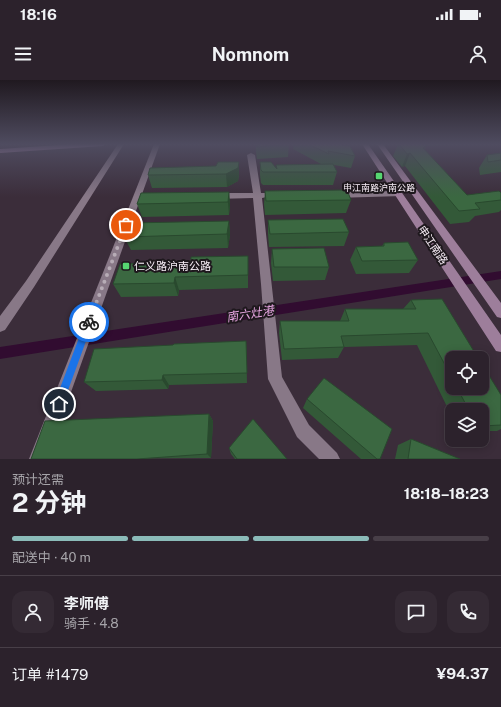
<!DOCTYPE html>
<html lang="zh">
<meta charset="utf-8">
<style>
body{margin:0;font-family:"Public Sans","Noto Sans SC",sans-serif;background:#342a34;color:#f1f3f6;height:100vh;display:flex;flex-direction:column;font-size:15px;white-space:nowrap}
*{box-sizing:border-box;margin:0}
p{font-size:13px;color:#a6a4a9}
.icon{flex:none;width:22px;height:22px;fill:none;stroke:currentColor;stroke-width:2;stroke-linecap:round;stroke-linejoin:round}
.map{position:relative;height:379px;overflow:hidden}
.sheet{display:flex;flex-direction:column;background:#2c222c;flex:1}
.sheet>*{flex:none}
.fabs{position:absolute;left:445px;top:271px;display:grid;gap:8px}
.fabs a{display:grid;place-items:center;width:44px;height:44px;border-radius:8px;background:#2c222c;box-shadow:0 2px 10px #0003,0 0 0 1px #483f48;font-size:20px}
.pin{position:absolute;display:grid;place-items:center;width:34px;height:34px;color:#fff;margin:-17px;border:2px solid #fff;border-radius:50%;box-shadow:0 1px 4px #0007}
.courier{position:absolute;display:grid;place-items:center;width:40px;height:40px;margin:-20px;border:3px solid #1a73e8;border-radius:50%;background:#fff;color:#222;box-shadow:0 1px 5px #0007}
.head em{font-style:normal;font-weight:700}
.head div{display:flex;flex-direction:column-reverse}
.head{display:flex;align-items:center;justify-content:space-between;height:68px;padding:0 12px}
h1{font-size:26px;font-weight:700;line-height:30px}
.bar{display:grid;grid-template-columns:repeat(4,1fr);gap:6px 4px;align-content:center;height:48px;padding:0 12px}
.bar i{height:5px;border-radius:3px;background:#483f48}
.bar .on{background:#8bbbb9}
.bar p{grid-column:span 4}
.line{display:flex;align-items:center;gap:10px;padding:0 12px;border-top:1px solid #483f48}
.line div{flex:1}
.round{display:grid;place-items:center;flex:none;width:42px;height:42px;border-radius:12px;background:#342a34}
.status{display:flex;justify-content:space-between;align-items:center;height:28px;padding:0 20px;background:#2c222c;direction:ltr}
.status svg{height:11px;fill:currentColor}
header{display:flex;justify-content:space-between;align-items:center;height:52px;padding:0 12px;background:#2c222c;font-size:18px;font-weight:700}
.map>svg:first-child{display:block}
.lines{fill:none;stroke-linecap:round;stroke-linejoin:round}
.canal{fill:#310c30;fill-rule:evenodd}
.minor{fill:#887887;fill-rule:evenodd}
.tertiary{fill:#887887;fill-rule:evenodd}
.secondary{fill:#9d7e9b;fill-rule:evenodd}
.primary{fill:#b385b0;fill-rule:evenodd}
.wall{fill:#335938}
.shaded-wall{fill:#29492e}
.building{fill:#3b6841;stroke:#29492e}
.route{fill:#1a73e8}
.done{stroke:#b7acb6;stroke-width:4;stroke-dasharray:0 7.2}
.poi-dot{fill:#56d671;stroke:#1e181d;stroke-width:1.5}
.labels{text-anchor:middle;stroke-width:4;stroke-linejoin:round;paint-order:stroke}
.far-poi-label{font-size:9px;fill:#faf0f9;stroke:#1e181d}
.street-label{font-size:11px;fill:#faf0f9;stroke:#1e181d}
.poi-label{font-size:11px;fill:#faf0f9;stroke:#1e181d;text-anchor:start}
.water-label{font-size:12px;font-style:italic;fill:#e6a5e1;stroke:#1e181d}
</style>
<div class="status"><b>18:16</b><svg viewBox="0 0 49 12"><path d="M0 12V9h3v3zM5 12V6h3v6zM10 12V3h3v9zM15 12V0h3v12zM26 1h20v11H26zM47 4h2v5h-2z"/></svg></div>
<header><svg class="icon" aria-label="menu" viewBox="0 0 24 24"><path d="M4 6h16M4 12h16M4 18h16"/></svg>Nomnom<svg class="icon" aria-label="person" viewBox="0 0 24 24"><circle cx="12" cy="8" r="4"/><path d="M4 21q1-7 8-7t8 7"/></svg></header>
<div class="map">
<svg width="501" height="379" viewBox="0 0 501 379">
<rect width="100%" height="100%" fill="#3b2d3a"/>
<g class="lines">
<path class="canal" d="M501 191V199L0 279V267Z"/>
<path class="minor" d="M118 64H124L34 207 5 250 0 252V236L26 201Z
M251 73 255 75 261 113H267L268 115 267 117 262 118 282 297 309 345 337 373 340 379H319L297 357 268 299 261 204 253 118 215 119 211 116 215 113H253L247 75Z
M398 111 402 114 401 116 335 118 331 115 335 112Z"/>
<path class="tertiary" d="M154 64H160L47 379H29Z"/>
<path class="secondary" d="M362 64H368L501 255V272L496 271Z
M377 64H383L501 223V238L497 237Z"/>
<path class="primary" d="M73 64H106L103 66 0 73V69Z"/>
</g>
<path class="wall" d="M256 64H289L288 77 257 79 256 72Z
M294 64H338L355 76 351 88 334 85 337 92 333 105H263L261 103 260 95V82L276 89 321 84 293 69Z
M398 64H456L426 66 425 70 467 115 501 113V130L499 132 475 136 469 142 450 144 405 86 402 87 393 76Z
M501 73V92L480 95 479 88 487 75Z
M239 82V95L238 101 227 107 152 108 148 95 216 86Z
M265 111 351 120 346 133 265 135 264 124Z
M229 112 230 125 229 135 142 137 137 124Z
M268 140 349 152 344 166 269 167 268 154Z
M229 141 230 155 228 168 131 170 124 157Z
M384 163 418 180 409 193 356 194 350 180 356 167 382 166Z
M272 169 329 187 325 200 273 201 271 183Z
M248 176V208L179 210 178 216 121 217 113 204 191 182Z
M411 220 452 278V308H482L501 315V349L497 351H482V330H452V337L417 265 344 267 338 278 282 280 279 253 280 241H340L345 229H403Z
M246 261 247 303 169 305 168 309 96 311 84 302 173 265Z
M307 319 380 379H361L303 328Z
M209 334 213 341 211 378 31 379Z
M411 359 460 379H395L398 365Z
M229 368 287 379H235L231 374Z"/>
<path class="shaded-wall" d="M427 64 422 75 423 68Z
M410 73 405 86 402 87 407 74Z
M239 82V95L238 101 227 107 226 94Z
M229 112 230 125 229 135 228 122Z
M229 141 230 155 228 168 227 154Z
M175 197 179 210 178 216 174 203Z
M163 295 169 305 168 309 162 300Z
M209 334 213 341 211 378 207 374Z"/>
<path class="building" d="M257 64H289L257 67Z
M308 64H338L350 66 355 76 328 71 329 74Z
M399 64H427L423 68 467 115 499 111 501 113V120L475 123 480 129 459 131 410 73 407 74Z
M501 73V80L488 82 487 75Z
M218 82H239L238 88 226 94 148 95 150 88 216 86Z
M260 82H271L277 89 276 85 333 84 337 92H263L261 90Z
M347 110 351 120 266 121 265 111Z
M229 112 228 122 137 124 141 113Z
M343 139 349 152 270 154 268 140Z
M229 141 227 154 124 157 130 143Z
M408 162 418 180 362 181 356 167 384 166V163Z
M324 168 329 187H274L272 169Z
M248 176V195L175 197 174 203 113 204 120 184 191 182V177Z
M442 219 478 278H452V298L428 253 341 256 344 267 284 269 280 241H349L345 229H416L411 220Z
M246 261 247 293 163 295 162 300 84 302 94 269 173 265 174 264Z
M482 284 501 315V345L482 346V330H469L457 308H482Z
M324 298 392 349 380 379H377L307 319Z
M209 334 207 374 137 379H31L45 341Z
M253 339 287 379H237L229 368Z
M411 359 460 379H408Z"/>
<linearGradient id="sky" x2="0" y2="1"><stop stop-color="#201920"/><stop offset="0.55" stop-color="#4f4c60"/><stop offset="1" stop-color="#4f4c60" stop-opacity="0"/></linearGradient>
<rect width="501" height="117" fill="url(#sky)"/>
<path class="route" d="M89 238 93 242 63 324 62 327 59 328 55 327 54 324 85 242Z"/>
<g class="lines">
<path class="done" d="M89 242 126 145"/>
</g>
<g class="poi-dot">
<rect x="375" y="92" width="8" height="8" rx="2"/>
<rect x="122" y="182" width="8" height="8" rx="2"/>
</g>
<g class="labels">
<g class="far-poi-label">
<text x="379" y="111">申江南路沪南公路</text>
</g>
<g class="street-label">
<text transform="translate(433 165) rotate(56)" y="4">申江南路</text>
</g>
<g class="poi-label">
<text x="134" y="190">仁义路沪南公路</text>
</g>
<g class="water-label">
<text transform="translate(250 234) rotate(-9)" y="4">南六灶港</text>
</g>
</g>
</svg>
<div class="fabs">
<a><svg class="icon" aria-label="locate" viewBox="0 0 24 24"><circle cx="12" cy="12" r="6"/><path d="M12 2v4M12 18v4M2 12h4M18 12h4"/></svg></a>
<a><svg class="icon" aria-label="layers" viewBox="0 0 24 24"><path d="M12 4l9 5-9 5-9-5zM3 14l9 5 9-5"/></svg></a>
</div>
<div class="pin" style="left:126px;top:145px;background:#ea580c"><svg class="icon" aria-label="bag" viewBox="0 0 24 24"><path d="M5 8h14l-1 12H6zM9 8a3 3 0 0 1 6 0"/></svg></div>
<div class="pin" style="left:59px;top:324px;background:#1f2937"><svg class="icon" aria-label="home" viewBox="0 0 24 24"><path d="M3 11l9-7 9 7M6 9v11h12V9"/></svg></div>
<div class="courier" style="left:89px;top:242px"><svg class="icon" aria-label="bike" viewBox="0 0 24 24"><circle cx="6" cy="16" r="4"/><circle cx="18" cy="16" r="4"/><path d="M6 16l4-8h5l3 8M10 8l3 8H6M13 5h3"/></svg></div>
</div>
<section class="sheet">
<div class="head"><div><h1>2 分钟</h1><p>预计还需</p></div><em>18:18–18:23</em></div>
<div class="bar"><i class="on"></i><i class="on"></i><i class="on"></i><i></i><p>配送中 · 40 m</p></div>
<div class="line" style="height:72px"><a class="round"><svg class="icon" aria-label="person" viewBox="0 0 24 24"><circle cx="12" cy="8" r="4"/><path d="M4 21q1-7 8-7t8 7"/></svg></a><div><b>李师傅</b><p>骑手 · 4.8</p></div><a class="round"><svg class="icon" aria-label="chat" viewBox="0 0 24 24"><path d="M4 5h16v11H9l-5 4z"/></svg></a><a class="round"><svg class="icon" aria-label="phone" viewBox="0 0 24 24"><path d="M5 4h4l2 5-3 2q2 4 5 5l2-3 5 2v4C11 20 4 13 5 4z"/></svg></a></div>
<div class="line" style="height:52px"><div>订单 #1479</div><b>¥94.37</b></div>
</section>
